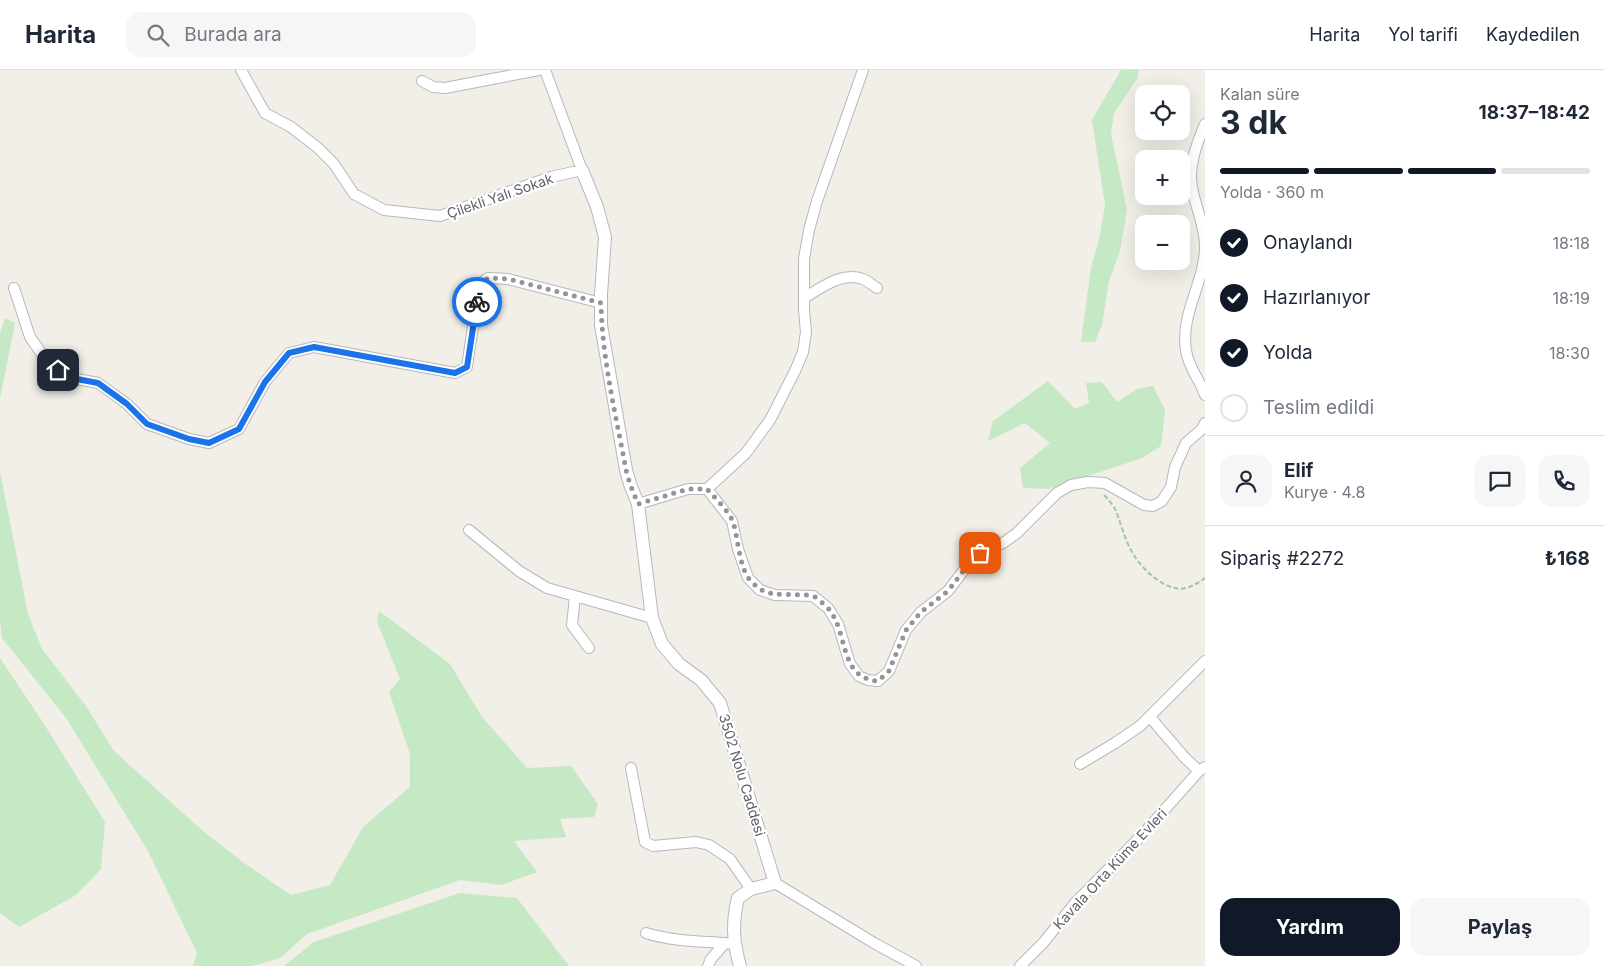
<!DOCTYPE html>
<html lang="tr">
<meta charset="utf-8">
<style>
body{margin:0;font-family:Inter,sans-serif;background:#f6f6f7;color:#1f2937;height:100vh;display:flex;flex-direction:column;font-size:19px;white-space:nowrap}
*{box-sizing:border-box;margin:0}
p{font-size:16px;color:#747a83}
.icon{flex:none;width:28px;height:28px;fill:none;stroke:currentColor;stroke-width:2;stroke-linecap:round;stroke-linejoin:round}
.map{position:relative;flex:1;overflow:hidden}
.details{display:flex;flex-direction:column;background:#fff;width:400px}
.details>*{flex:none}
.tools{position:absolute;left:1135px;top:15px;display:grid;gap:10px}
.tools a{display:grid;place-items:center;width:55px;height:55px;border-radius:10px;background:#fff;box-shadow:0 5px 20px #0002;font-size:25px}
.pin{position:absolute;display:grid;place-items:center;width:42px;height:42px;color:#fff;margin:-21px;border-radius:10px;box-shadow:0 2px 8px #0006}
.courier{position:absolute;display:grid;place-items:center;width:50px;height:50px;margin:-25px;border:4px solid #1a73e8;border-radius:50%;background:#fff;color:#222;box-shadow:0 1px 6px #0007}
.summary em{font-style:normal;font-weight:700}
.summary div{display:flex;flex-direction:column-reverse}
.summary{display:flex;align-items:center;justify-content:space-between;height:85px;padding:0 15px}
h1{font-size:32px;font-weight:700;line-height:38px}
.bar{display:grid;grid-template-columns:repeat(4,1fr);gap:8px 5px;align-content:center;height:60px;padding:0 15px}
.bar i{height:6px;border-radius:4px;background:#e0e1e3}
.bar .on{background:#111827}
.bar p{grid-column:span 4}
.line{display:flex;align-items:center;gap:12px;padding:0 15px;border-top:1px solid #e0e1e3}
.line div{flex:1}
.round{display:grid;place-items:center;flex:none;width:52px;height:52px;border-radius:15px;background:#f6f6f7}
ol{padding:0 15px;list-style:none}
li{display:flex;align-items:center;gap:15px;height:55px}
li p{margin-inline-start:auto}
li .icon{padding:5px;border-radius:50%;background:#111827;color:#fff;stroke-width:4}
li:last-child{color:#747a83}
li i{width:28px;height:28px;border:2px solid #e0e1e3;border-radius:50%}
.button{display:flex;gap:10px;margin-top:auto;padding:10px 15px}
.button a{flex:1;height:58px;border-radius:15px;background:#111827;color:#fff;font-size:20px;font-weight:700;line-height:58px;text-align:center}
.button a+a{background:#f6f6f7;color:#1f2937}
header{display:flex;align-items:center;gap:30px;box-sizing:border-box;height:70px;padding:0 25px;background:#fff;border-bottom:1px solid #e0e1e3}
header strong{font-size:24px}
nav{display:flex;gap:28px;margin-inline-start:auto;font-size:18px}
.search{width:350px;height:45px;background:#f6f6f7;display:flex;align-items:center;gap:12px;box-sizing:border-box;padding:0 18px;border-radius:15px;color:#747a83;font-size:19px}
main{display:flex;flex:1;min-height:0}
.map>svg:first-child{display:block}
.green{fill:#c5e8c5}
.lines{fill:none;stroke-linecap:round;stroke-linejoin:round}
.minor-casing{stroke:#b5b8bc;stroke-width:12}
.tertiary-casing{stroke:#b5b8bc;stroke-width:14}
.path{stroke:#9cc7a9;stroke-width:2;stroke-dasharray:5 2.5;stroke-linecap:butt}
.minor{stroke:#fff;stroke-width:10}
.tertiary{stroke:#fff;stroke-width:12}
.done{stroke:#929495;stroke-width:5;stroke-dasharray:0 9}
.route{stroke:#1a73e8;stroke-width:6}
.labels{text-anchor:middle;stroke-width:4.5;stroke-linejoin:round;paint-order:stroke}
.street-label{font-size:14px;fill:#5f6368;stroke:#fff}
</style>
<header>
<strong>Harita</strong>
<div class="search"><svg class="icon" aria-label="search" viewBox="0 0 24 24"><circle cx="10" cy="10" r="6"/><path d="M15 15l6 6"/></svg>Burada ara</div>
<nav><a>Harita</a><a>Yol tarifi</a><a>Kaydedilen</a></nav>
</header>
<main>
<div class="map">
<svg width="1205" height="896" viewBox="0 0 1205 896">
<rect width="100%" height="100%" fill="#f1efe8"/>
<path class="green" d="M1121 0H1139L1137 9 1114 43 1111 64 1127 140 1120 181 1109 211 1102 255 1095 272H1081L1091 197 1099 170 1105 135 1092 50Z
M5 248 15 253 0 329V263Z
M1048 311 1075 339 1089 333 1086 313 1102 312 1117 332 1137 319 1153 316 1165 340 1161 376 1142 388 1049 419 1023 418 1020 398 1050 373 1025 353 988 371 993 351Z
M0 401 28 544 42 579 86 636 114 681 203 761 244 793 291 825 330 815 363 757 410 717V684L389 622 400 609 377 552 379 541 450 594 482 647 527 698 571 696 598 734 594 747 560 749 566 767 514 771 537 802 501 815 460 810 307 864 280 888 252 896H193L197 883 148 781 66 648 2 568 0 549Z
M0 588 44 654 105 752 101 799 76 825 19 857 0 843Z
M460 823 517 828 569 896H284L314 872Z"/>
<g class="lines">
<defs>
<path id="minor" d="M241 0 265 43 291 57 318 78 334 94 354 124 384 140 440 146 551 107 582 100 545 0
M422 11 433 17 445 18 539 0
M1205 54C1197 73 1188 96 1192 117 1195 136 1205 156 1205 176 1205 212 1180 244 1186 280 1188 297 1200 310 1205 325
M14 218 30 267 49 294 66 307 98 313 127 334 147 354 189 369 209 373 239 359 265 312 289 283 314 277 455 303 467 297 479 215 488 208 508 209 601 233
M804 228C821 218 842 201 863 209 868 211 872 215 877 218
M707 419 732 451 738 479 748 508 760 520 775 525 813 526 828 538 838 554 850 594 859 606 868 610 878 611 889 601 906 560 921 542 948 521 964 500 980 483 1003 473 1017 463 1057 423 1071 415 1088 412 1105 413 1144 435 1153 436 1162 431 1171 417 1175 397 1186 373 1202 359 1205 353
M707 419 746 383 770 350 795 301 803 282 806 262 804 240V189L809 160 817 131 863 0
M638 434 688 419H707
M469 460 519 501 547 518 652 548
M575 526 572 555 589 578
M1150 647 1185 688 1199 701
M1080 694 1115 673 1140 656 1205 591
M631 698 645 772 653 776 696 772 709 775 730 789 751 819
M775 813 874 873 916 896
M646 863C674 872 705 871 734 874
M708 896 711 889 725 873
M1020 896 1044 872 1075 833 1143 764 1199 701 1205 697"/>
<path id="tertiary" d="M582 100 597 137 605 167 601 224V255L626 400 630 414 638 434 652 548 662 574 679 594 701 610 720 633 775 813 751 819 738 828C732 852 733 872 740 896"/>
</defs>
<use href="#minor" class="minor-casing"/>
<use href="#tertiary" class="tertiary-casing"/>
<path class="path" d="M1104 425C1117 438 1116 442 1122 458 1129 481 1140 498 1159 511 1178 523 1188 520 1205 508"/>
<use href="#minor" class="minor"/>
<use href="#tertiary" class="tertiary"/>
</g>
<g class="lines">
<path class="done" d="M477 232 479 215 488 208 508 209 601 233C602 289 616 345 626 400L630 414 638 434 688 419H707C715 428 728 440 733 452 738 466 739 498 750 510 767 529 779 523 802 525 805 525 810 525 813 526 818 528 824 535 828 538 849 562 838 608 878 611L889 601 906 560 921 542 948 521 964 500 980 483"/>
<path class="route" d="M58 300 66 307 98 313 127 334 147 354 189 369 209 373 239 359 265 312 289 283 314 277 455 303 467 297 477 232"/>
</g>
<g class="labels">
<g class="street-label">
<text transform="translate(500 126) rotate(-19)" y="5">Çilekli Yalı Sokak</text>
<text transform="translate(742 705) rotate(73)" y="5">3502 Nolu Caddesi</text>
<text transform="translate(1110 799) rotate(-47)" y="5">Kavala Orta Küme Evleri</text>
</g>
</g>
</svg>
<div class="tools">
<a><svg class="icon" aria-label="locate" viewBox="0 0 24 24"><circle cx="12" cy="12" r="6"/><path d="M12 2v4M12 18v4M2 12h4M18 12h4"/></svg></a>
<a>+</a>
<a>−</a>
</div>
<div class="pin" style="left:980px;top:483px;background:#ea580c"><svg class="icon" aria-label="bag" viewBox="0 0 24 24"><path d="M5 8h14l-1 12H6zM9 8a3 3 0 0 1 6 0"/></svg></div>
<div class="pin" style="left:58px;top:300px;background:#1f2937"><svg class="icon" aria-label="home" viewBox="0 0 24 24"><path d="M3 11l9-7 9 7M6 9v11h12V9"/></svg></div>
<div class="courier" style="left:477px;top:232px"><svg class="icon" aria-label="bike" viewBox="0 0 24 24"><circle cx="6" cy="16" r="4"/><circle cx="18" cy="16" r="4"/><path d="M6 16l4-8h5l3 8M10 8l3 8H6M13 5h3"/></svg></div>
</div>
<section class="details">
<div class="summary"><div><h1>3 dk</h1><p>Kalan süre</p></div><em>18:37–18:42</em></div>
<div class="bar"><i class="on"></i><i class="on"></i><i class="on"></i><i></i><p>Yolda · 360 m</p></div>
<ol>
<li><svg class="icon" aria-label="check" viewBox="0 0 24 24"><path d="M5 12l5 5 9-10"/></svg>Onaylandı<p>18:18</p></li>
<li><svg class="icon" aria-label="check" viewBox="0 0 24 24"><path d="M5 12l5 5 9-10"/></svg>Hazırlanıyor<p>18:19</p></li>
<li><svg class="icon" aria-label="check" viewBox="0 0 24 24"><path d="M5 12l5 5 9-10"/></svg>Yolda<p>18:30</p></li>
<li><i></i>Teslim edildi</li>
</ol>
<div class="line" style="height:90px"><a class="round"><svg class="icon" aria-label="person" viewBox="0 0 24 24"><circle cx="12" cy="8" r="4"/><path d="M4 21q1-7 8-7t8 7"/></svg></a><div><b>Elif</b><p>Kurye · 4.8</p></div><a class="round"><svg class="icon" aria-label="chat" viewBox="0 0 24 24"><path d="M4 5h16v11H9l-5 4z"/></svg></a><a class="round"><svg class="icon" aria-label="phone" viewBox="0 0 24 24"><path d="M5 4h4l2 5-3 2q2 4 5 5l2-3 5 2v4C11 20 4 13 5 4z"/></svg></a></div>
<div class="line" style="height:65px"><div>Sipariş #2272</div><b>₺168</b></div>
<div class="button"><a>Yardım</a><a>Paylaş</a></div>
</section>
</main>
